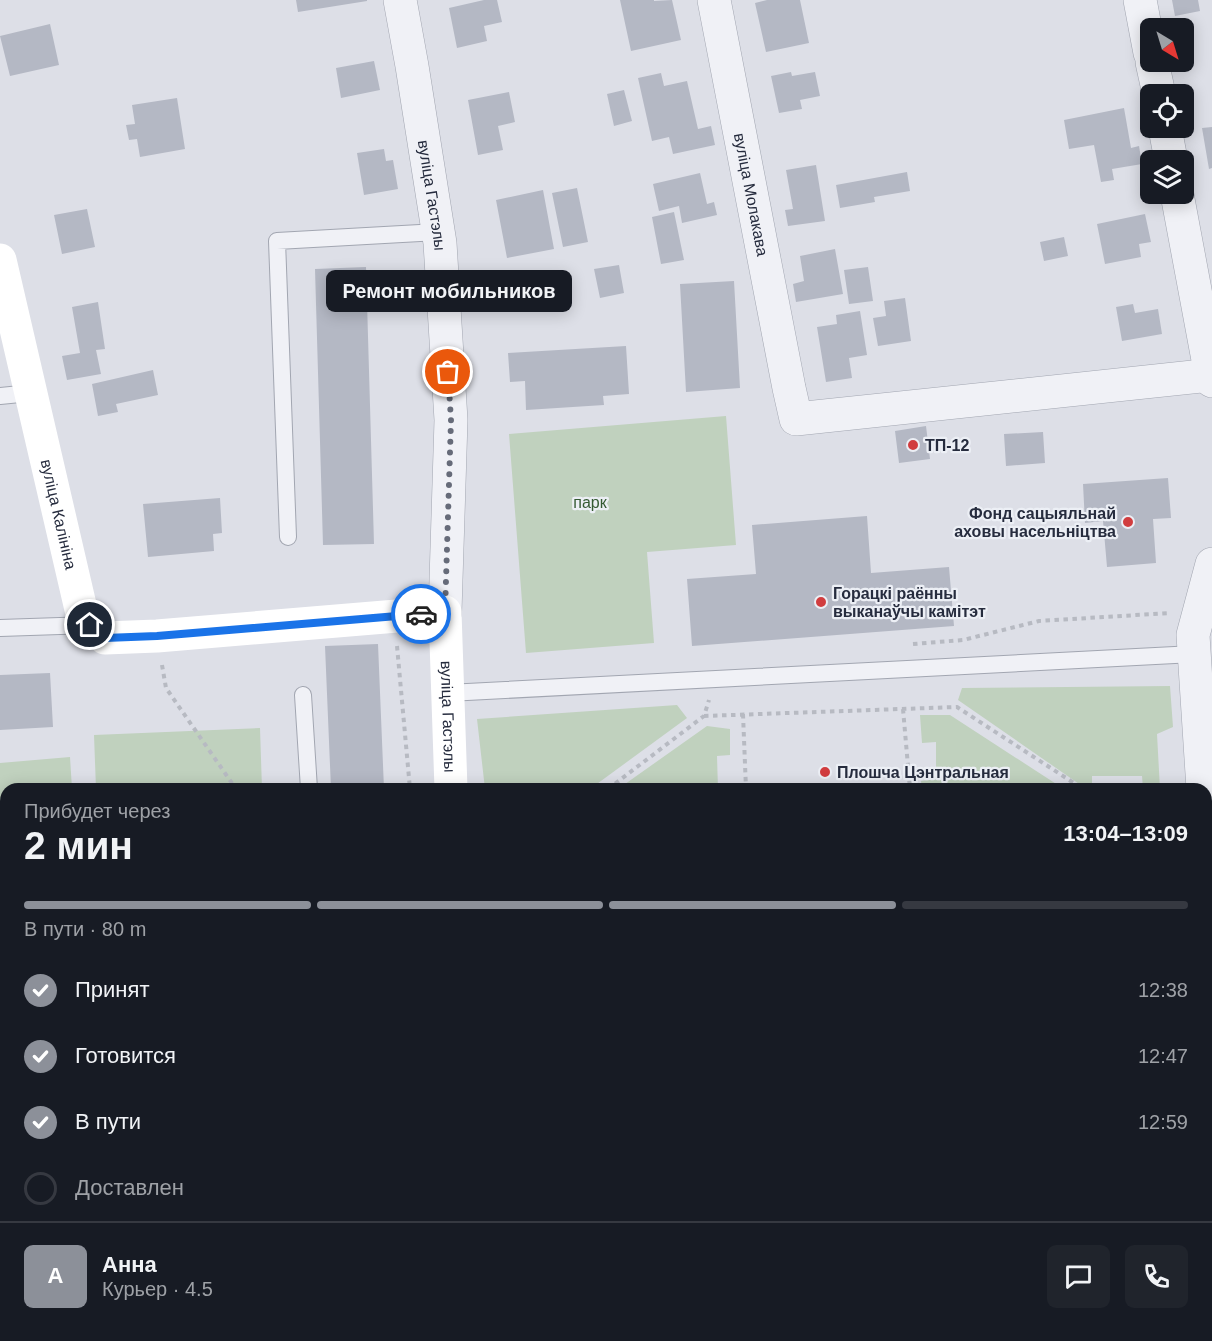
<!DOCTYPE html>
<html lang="ru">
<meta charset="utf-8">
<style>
body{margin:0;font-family:Helvetica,sans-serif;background:#20242c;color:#f1f3f6;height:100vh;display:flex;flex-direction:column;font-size:22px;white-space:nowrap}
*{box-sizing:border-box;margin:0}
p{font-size:20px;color:#9ea1a6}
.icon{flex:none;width:33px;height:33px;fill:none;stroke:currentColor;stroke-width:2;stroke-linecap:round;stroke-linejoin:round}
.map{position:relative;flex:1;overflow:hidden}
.sheet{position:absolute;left:0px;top:783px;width:1212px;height:558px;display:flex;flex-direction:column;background:#171b24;border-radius:18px 18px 0 0;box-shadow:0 3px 15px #0003}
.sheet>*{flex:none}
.needle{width:39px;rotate:142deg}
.controls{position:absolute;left:1140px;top:18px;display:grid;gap:12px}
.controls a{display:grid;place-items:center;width:54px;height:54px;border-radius:9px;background:#171b24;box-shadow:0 3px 15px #0003;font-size:30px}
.pin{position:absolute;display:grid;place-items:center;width:51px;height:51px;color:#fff;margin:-26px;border:3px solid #fff;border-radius:50%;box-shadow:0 2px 6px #0007}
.courier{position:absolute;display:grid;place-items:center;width:60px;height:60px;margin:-30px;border:4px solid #1a73e8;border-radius:50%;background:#fff;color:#222;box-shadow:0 2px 8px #0007}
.bubble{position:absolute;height:42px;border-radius:9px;background:#171b24;box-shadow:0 3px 15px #0003;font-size:20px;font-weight:700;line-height:42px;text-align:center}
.headline em{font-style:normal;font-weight:700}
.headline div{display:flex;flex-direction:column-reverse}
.headline{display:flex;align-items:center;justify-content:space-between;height:102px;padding:0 24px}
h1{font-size:39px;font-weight:700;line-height:45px}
.bar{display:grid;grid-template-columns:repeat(4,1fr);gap:9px 6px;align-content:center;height:72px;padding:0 24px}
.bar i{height:8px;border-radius:4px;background:#363941}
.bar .on{background:#8c9099}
.bar p{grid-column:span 4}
.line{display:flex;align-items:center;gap:15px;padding:0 24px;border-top:2px solid #363941}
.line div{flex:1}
.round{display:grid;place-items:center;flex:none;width:63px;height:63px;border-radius:9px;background:#20242c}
ol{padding:0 24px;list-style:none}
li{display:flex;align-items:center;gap:18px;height:66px}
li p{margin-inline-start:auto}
li .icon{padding:6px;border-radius:50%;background:#8c9099;color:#fff;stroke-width:4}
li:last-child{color:#9ea1a6}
li i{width:33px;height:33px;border:3px solid #363941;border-radius:50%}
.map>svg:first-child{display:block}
.green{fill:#c0d1be}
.building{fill:#b4b8c4}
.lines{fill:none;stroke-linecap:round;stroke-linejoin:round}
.service-casing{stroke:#a2a6b1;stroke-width:18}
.minor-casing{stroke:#a2a6b1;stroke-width:34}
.primary-casing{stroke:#9ca2b3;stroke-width:34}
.path{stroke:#b7bac2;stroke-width:4;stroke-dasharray:4.5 4.5;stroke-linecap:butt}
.service{stroke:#f0f1f6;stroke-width:16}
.minor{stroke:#f0f1f6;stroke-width:33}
.secondary{stroke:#fff;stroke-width:33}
.primary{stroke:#fff;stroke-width:33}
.done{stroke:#666b79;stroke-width:6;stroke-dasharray:0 10.8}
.route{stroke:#1a73e8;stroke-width:8}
.poi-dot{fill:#d13d3f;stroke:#eceff5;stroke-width:2}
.labels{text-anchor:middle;stroke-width:4.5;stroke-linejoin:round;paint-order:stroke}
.street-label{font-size:16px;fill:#262c3e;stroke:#eceff5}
.poi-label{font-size:16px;font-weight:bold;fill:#262c3e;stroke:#eceff5;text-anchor:start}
.park-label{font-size:16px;fill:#355a33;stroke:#eceff5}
</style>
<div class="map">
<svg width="1212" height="1341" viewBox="0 0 1212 1341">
<rect width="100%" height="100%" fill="#dddfe7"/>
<path class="green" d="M726 416 736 545 647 552 654 643 526 653 509 434Z
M1170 686 1173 727 1157 734 1160 789H1143L1142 776H1092V785L1082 786 958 700 962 688Z
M677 705 687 718 590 789H485L477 719Z
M920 715H950L1064 789H922L921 781 936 779V742L922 743Z
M707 726 730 729V755L717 756 718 789H618Z
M260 728 262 789H96L94 735Z
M70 757 72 789H6V842H0V763Z"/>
<path class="building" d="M296 0H367V1L298 12Z
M484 0H497L502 22 484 26 487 41 457 48 449 8Z
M620 0H654V1L672 0 681 40 631 51Z
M767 0H800L809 43 766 52 755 3Z
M1172 0H1198L1200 11 1175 16Z
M50 24 59 65 10 76 0 36Z
M374 61 380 90 341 98 336 68Z
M791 72 792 76 815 72 820 96 800 100 802 109 779 113 771 76Z
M661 73 664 86 687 81 698 129 711 126 715 145 673 154 669 137 652 141 638 78Z
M624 90 632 121 614 126 607 94Z
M509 92 515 122 498 126 503 150 478 155 468 100Z
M177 98 185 149 140 157 137 139 129 140 126 125 135 124 132 105Z
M1124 108 1131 148 1139 146 1142 164 1112 169 1114 180 1101 182 1094 145 1069 149 1064 120Z
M1212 127V168L1209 169 1202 128Z
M384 149 386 161 393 160 398 189 364 195 357 153Z
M816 165 825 221 788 226 785 210 793 209 786 170Z
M907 172 910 191 874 197 875 202 840 208 836 185Z
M700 173 707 204 714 202 717 215 682 223 679 206 659 211 653 184Z
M577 188 588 242 563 247 552 193Z
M543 190 554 249 507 258 496 200Z
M87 209 95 247 62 254 54 215Z
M674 212 684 260 661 264 652 217Z
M1145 214 1151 242 1139 244 1141 257 1105 264 1097 224Z
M1064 237 1068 256 1044 261 1040 242Z
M835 249 843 294 796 302 793 284 804 281 800 256Z
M619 265 624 293 600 298 594 269Z
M366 267 374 544 323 545 315 269Z
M868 267 873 301 849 304 844 270Z
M734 281 740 388 686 392 680 284Z
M905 298 911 341 878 346 873 318 886 316 884 301Z
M98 302 105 349 96 350 101 374 67 380 62 356 80 353 72 307Z
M1133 304 1135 313 1158 309 1162 334 1122 341 1116 307Z
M860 311 867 355 849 358 852 378 826 382 817 327 837 324 836 315Z
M626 346 629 394 603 396 604 405 526 410 525 381 510 382 508 353Z
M153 370 158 395 116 404 118 412 98 416 92 384Z
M926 426 930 459 899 463 895 431Z
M1043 432 1045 463 1006 466 1004 434Z
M1168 478 1171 518 1153 519 1156 563 1107 567 1103 521 1085 523 1083 484Z
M220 498 222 533 213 534 214 551 148 557 143 504Z
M867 516 871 573 949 567 954 626 692 646 687 579 756 574 752 525Z
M378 644 384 789H331L325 646Z
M50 673 53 727 0 730V675Z
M0 913H6V963H0Z
M189 1335H220L221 1341H190Z
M316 1335H354L355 1341H317Z
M383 1335H413L414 1341H384Z
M971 1335H1016L1017 1341H972Z
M1042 1335H1069L1071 1341H1044Z"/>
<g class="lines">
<defs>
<path id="service" d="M0 396 30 393
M288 537 277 241 438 232
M0 628 90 625
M448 693 1194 654
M303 695 309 789
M0 863 6 862
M0 1312H6
M753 1335V1341
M1095 1335 1096 1341"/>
<g id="minor">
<path id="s1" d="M400 0 412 66 440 243 451 420 445 612"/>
<path id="s2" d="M714 0 789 388 796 419 1212 375"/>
<path d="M1140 0 1150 53"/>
<path d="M1152 62 1159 94"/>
<path d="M1165 128 1171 160"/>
<path d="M1177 194 1212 381"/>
<path d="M1203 789 1193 635 1212 564"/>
<path d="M1206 841 1212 935"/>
<path d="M260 1335 263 1341"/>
</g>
<path id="primary" d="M1206 978H1212
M0 1052H6"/>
</defs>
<use href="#service" class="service-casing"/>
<use href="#minor" class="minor-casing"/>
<use href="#primary" class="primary-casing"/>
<path class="path" d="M913 644 963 640 1039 621 1170 613
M397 646 410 789
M162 665 166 688 236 789
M903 709 910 789
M743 714 746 789
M704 716 957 707 1083 789
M608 789 704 716 709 700
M0 1018H6
M1206 1028H1212
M1206 1088H1212
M0 1091H6"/>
<use href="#service" class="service"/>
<use href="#minor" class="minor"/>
<path class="secondary" id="s3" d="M0 260 83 618 105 638 157 636 445 612 451 789"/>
<use href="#primary" class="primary"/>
</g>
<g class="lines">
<path class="done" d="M421 614 445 612 451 420 448 372"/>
<path class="route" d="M90 625 105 638 157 636 421 614"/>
</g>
<g class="poi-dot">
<circle cx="913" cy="445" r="6"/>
<circle cx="1128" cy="522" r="6"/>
<circle cx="821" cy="602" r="6"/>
<circle cx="825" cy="772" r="6"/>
</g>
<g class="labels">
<g class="street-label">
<text dy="6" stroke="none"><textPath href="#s2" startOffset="198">вуліца Молакава</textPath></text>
<text dy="6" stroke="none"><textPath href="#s1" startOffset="198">вуліца Гастэлы</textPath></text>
<text dy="6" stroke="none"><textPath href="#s3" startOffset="261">вуліца Калініна</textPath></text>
<text dy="6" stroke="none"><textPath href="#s3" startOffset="843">вуліца Гастэлы</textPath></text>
</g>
<g class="poi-label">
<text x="925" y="451">ТП-12</text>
<text x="1116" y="519" text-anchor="end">Фонд сацыяльнай<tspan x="1116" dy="18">аховы насельніцтва</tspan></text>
<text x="833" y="599">Горацкі раённы<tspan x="833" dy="18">выканаўчы камітэт</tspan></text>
<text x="837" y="778">Плошча Цэнтральная</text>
</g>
<g class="park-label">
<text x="590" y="508">парк</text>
</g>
</g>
</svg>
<div class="controls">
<a><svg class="needle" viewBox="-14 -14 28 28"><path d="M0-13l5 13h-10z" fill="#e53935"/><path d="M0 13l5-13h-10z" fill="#9ea1a6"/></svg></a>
<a><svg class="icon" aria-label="locate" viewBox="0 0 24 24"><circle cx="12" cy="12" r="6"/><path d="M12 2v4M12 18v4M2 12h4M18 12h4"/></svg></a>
<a><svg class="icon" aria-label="layers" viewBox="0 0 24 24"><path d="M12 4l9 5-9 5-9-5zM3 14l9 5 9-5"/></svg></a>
</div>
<div class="pin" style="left:448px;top:372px;background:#ea580c"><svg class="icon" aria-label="bag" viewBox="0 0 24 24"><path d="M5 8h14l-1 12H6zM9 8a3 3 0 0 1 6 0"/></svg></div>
<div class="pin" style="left:90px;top:625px;background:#1f2937"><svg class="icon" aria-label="home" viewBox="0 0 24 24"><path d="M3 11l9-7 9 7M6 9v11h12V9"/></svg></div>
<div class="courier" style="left:421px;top:614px"><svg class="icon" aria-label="car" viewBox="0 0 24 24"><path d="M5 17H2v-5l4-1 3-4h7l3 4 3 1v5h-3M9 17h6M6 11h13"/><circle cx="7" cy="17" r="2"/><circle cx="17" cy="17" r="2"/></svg></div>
<div class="bubble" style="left:326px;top:270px;width:246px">Ремонт мобильников</div>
<section class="sheet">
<div class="headline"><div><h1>2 мин</h1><p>Прибудет через</p></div><em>13:04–13:09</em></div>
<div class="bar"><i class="on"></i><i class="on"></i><i class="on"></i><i></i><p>В пути · 80 m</p></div>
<ol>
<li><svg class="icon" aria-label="check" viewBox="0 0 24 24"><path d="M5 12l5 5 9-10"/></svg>Принят<p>12:38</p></li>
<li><svg class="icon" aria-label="check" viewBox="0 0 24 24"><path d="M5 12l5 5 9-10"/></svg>Готовится<p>12:47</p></li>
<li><svg class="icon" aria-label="check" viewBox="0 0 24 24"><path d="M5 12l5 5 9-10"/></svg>В пути<p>12:59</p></li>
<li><i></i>Доставлен</li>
</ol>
<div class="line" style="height:108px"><b class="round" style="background:#8c9099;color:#fff">А</b><div><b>Анна</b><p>Курьер · 4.5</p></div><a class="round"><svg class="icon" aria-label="chat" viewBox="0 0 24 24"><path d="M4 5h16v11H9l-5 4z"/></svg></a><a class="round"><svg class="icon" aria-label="phone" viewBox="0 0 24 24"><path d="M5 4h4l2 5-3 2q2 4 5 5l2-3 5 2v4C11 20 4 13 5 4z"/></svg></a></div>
</section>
</div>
